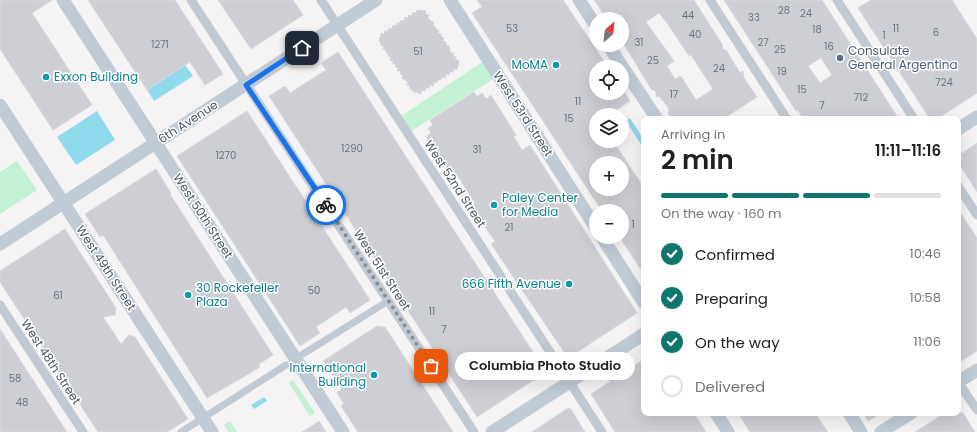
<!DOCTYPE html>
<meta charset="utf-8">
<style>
body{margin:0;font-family:Poppins,sans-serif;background:#f2f2f2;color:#202124;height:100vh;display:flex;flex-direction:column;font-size:15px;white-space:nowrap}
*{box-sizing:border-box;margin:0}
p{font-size:13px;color:#757577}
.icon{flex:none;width:22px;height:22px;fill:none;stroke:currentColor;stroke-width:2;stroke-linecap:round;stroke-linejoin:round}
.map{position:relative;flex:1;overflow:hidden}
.sheet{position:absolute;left:641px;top:116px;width:320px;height:300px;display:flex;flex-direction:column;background:#fff;border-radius:8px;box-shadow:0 4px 16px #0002}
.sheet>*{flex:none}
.needle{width:26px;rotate:28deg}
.controls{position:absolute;left:589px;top:12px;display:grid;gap:8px}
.controls a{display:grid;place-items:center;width:40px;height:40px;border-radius:50%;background:#fff;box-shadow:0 4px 16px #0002;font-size:20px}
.pin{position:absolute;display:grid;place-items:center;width:34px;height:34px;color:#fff;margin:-17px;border-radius:8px;box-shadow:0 2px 6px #0006}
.courier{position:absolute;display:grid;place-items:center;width:40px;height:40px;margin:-20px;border:3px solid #1a73e8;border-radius:50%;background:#fff;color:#222;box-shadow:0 1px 5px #0007}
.bubble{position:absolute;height:28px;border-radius:14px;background:#fff;box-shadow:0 4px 16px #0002;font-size:13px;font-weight:600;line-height:28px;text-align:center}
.summary em{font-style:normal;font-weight:600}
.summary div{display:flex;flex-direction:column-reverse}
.summary{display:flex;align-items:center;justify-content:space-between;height:68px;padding:0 20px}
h1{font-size:26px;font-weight:600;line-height:30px}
.bar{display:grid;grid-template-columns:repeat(4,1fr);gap:6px 4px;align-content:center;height:48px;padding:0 20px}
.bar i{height:5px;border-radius:3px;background:#e0e0e0}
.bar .current{background:#0f766e}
.bar p{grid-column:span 4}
ol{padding:0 20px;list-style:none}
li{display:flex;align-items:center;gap:12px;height:44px}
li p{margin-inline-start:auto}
li .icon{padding:4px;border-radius:50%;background:#0f766e;color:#fff;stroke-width:4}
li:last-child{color:#757577}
li i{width:22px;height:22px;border:2px solid #e0e0e0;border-radius:50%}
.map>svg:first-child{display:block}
.green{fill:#c3f1d5}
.water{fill:#90daee}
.building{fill:#cdcfd5;stroke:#d7d9de;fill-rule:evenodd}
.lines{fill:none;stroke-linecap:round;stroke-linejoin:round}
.pedestrian{stroke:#c1cad2;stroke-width:7}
.minor{stroke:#c1cad2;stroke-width:9}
.secondary{stroke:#c1cbd6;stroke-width:13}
.done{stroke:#868d94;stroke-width:4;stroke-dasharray:0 7.2}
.route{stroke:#1a73e8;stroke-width:5}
.service-dot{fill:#5c6f8a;stroke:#fff;stroke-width:1.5}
.culture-dot{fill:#0f9aa8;stroke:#fff;stroke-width:1.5}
.labels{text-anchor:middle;stroke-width:3;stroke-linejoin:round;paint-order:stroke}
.number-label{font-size:10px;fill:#6b747e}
.service-label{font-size:12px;fill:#4e5e75;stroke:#fff;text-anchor:start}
.culture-label{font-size:12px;fill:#0d838f;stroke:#fff;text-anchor:end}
.street-label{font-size:12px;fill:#4a5661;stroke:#fff}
</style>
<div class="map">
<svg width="977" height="432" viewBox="0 0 977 432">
<rect width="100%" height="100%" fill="#f5f3f3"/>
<path class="green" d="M487 59 498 76 408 133 398 118Z
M17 161 37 190 0 214V172Z
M293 380 315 413 310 416 289 383Z
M230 421 237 432H229L224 425Z"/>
<path class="water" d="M185 65 193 76 154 101 147 90Z
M97 111 115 140 76 165 57 137Z
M630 118 644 140V145L642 146 626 121Z
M264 397 267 401 254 409 251 405Z"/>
<path class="building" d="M0 0H52L32 13 92 105 53 130 0 49Z
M88 0H175L223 74 205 85 190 62 147 90Z
M218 0H293L303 15 251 49Z
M477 0H563L608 67H596V93H625L630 101 608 115H596V141H613L644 188V274L622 241V211H602L472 13 482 7ZM596 163H622V189H596Z
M594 0H694L722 44 723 49 726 50 740 73 743 71 744 78 757 97 723 119H672V117L668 114 669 109 660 97 656 96V92L651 89 622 41V19H607ZM659 13 667 23 689 56 691 55 713 89 696 100 681 76 675 79 667 66 674 61 646 22Z
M724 0H822L899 119H803L798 110 796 111ZM821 58 832 75 820 83 808 66Z
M871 0H952L977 39V93L937 119H930L858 8Z
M417 10 426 11 425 14 429 15 428 18 434 23 433 26 436 27V30H439L438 33 441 34V37L444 38 443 41 446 42V45L449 46 451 53H454L453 56 456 57V60L459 61 457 70 454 69 453 72H450L449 75 446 74 445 78 442 77 441 80H438L437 83 434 82 433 86 430 85 429 88H426L425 91 422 90 421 94 412 91V89H409L410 86 407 85 408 82 402 78 403 75 400 74 401 71H397L398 68 395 67 396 64H393V61L390 60 391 57 388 56V53H386V50L383 49 384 46H381V43L379 42 381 33 384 34 385 31H388L389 28 392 29 393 25 396 26 397 23H400L401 20 404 21 405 17 408 18 409 15 412 16 413 12 416 13Z
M338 52 546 372 477 417 269 96 285 86 290 93 326 70 321 63Z
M474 92 477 97 482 93 486 99 491 95 516 135 514 137 522 150 530 145 637 313 568 358 491 244 495 241 470 206 475 203 458 176 456 177 454 174 451 176 426 137 431 133 428 128 433 125 430 120Z
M247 111 370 300 350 313 346 307 316 327 320 333 300 346 177 156Z
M977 143V192L958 162V156Z
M156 169 171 193 170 194 273 355 259 364 260 367 252 372 207 398 103 235 100 237 85 214Z
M958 209 977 238V351L958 363Z
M65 229 116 308 115 315 103 317 121 344 129 335 135 337 188 419 167 432H98L0 282V271Z
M377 326 385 327 453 432H358L341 406 344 404 337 393 342 389 323 361Z
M0 329 24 366 67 432H0Z
M644 359V413H694L706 432H615L591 394Z
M570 408 585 432H532L565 410Z
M738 413H815L828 432H750Z
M863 413H881L868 421Z
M945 413H963L975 432H915Z
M319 421 326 432H302L315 424Z"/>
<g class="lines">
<path class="pedestrian" d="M303 354 388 301
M181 432 286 365"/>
<path class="minor" d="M191 0 474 432
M321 0 602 432
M710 0 787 119
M837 0 914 119
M958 186 977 215
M0 305 83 432
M958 382 977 410"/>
<path class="secondary" d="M63 0 343 432
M450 0 596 228
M579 0 596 26
M608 45 657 119
M0 105 212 432
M958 129 977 117
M602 237 644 303
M0 244 376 0
M958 382 977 370
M716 413 728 432
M849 413 861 432
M492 432 644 334
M881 432 911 413"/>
</g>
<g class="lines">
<path class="done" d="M326 205 431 366"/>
<path class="route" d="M302 48 246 85 326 205"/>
</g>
<circle class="service-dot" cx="840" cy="58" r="4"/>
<g class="culture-dot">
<circle cx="556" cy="65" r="4"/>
<circle cx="46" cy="77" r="4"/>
<circle cx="494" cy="205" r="4"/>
<circle cx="569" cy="284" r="4"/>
<circle cx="188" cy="295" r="4"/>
<circle cx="374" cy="375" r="4"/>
</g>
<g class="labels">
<g class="number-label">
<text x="784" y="14">28</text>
<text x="806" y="17">24</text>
<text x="688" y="19">44</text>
<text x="754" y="21">33</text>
<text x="512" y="32">53</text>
<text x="896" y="32">11</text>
<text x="817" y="33">18</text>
<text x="936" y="36">6</text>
<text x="695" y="38">40</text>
<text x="884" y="39">1</text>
<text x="639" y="46">31</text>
<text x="763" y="46">27</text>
<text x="160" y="48">1271</text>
<text x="829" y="50">16</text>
<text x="780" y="53">25</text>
<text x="418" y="55">51</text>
<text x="653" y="64">25</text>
<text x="719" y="72">24</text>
<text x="782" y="75">19</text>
<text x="944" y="86">724</text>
<text x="802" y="93">15</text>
<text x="674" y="98">17</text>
<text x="861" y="101">712</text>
<text x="578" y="105">11</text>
<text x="822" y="109">7</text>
<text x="569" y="122">15</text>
<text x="352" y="152">1290</text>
<text x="477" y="153">31</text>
<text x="226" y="159">1270</text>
<text x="633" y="228">1</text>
<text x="509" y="231">21</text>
<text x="314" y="294">50</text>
<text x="58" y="299">61</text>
<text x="432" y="315">11</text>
<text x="444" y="333">7</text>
<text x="15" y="382">58</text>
<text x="22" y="406">48</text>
</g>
<g class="service-label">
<text x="848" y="55">Consulate<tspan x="848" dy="14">General Argentina</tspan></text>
</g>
<g class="culture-label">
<text x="548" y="69">MoMA</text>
<text x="54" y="81" text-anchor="start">Exxon Building</text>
<text x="502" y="202" text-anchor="start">Paley Center<tspan x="502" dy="14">for Media</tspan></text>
<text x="561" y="288">666 Fifth Avenue</text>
<text x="196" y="292" text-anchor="start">30 Rockefeller<tspan x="196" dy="14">Plaza</tspan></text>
<text x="366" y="372">International<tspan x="366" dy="14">Building</tspan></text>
</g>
<g class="street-label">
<text transform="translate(523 114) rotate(57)" y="4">West 53rd Street</text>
<text transform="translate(188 122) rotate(-33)" y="4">6th Avenue</text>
<text transform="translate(455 184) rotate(57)" y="4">West 52nd Street</text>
<text transform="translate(203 216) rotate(57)" y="4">West 50th Street</text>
<text transform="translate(106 268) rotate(57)" y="4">West 49th Street</text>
<text transform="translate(382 270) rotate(57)" y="4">West 51st Street</text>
<text transform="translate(51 362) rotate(57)" y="4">West 48th Street</text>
</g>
</g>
</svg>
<div class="controls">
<a><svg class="needle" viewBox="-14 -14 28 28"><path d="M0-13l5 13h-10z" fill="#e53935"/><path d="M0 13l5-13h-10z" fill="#757577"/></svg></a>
<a><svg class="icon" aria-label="locate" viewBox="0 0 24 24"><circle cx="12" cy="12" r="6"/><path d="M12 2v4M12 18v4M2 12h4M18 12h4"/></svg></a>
<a><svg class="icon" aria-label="layers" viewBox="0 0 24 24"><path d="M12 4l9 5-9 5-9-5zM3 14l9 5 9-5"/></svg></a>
<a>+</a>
<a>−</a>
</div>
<div class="pin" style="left:431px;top:366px;background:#ea580c"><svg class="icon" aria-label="bag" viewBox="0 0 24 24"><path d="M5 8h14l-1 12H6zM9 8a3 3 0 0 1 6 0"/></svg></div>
<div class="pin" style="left:302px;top:48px;background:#1f2937"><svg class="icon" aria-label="home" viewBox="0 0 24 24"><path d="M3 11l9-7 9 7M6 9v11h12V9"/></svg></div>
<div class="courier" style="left:326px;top:205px"><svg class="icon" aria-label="bike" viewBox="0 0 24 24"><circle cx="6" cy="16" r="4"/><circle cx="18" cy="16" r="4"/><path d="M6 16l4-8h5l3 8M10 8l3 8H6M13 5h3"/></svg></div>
<div class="bubble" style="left:455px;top:352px;width:180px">Columbia Photo Studio</div>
<section class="sheet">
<div class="summary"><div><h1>2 min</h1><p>Arriving in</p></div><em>11:11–11:16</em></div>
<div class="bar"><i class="current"></i><i class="current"></i><i class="current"></i><i></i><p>On the way · 160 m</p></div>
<ol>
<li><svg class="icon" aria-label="check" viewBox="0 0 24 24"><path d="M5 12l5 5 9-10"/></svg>Confirmed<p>10:46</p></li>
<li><svg class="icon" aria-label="check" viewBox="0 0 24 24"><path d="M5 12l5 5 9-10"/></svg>Preparing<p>10:58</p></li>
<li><svg class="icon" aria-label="check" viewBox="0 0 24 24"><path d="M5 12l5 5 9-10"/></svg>On the way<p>11:06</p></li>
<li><i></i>Delivered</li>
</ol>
</section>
</div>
